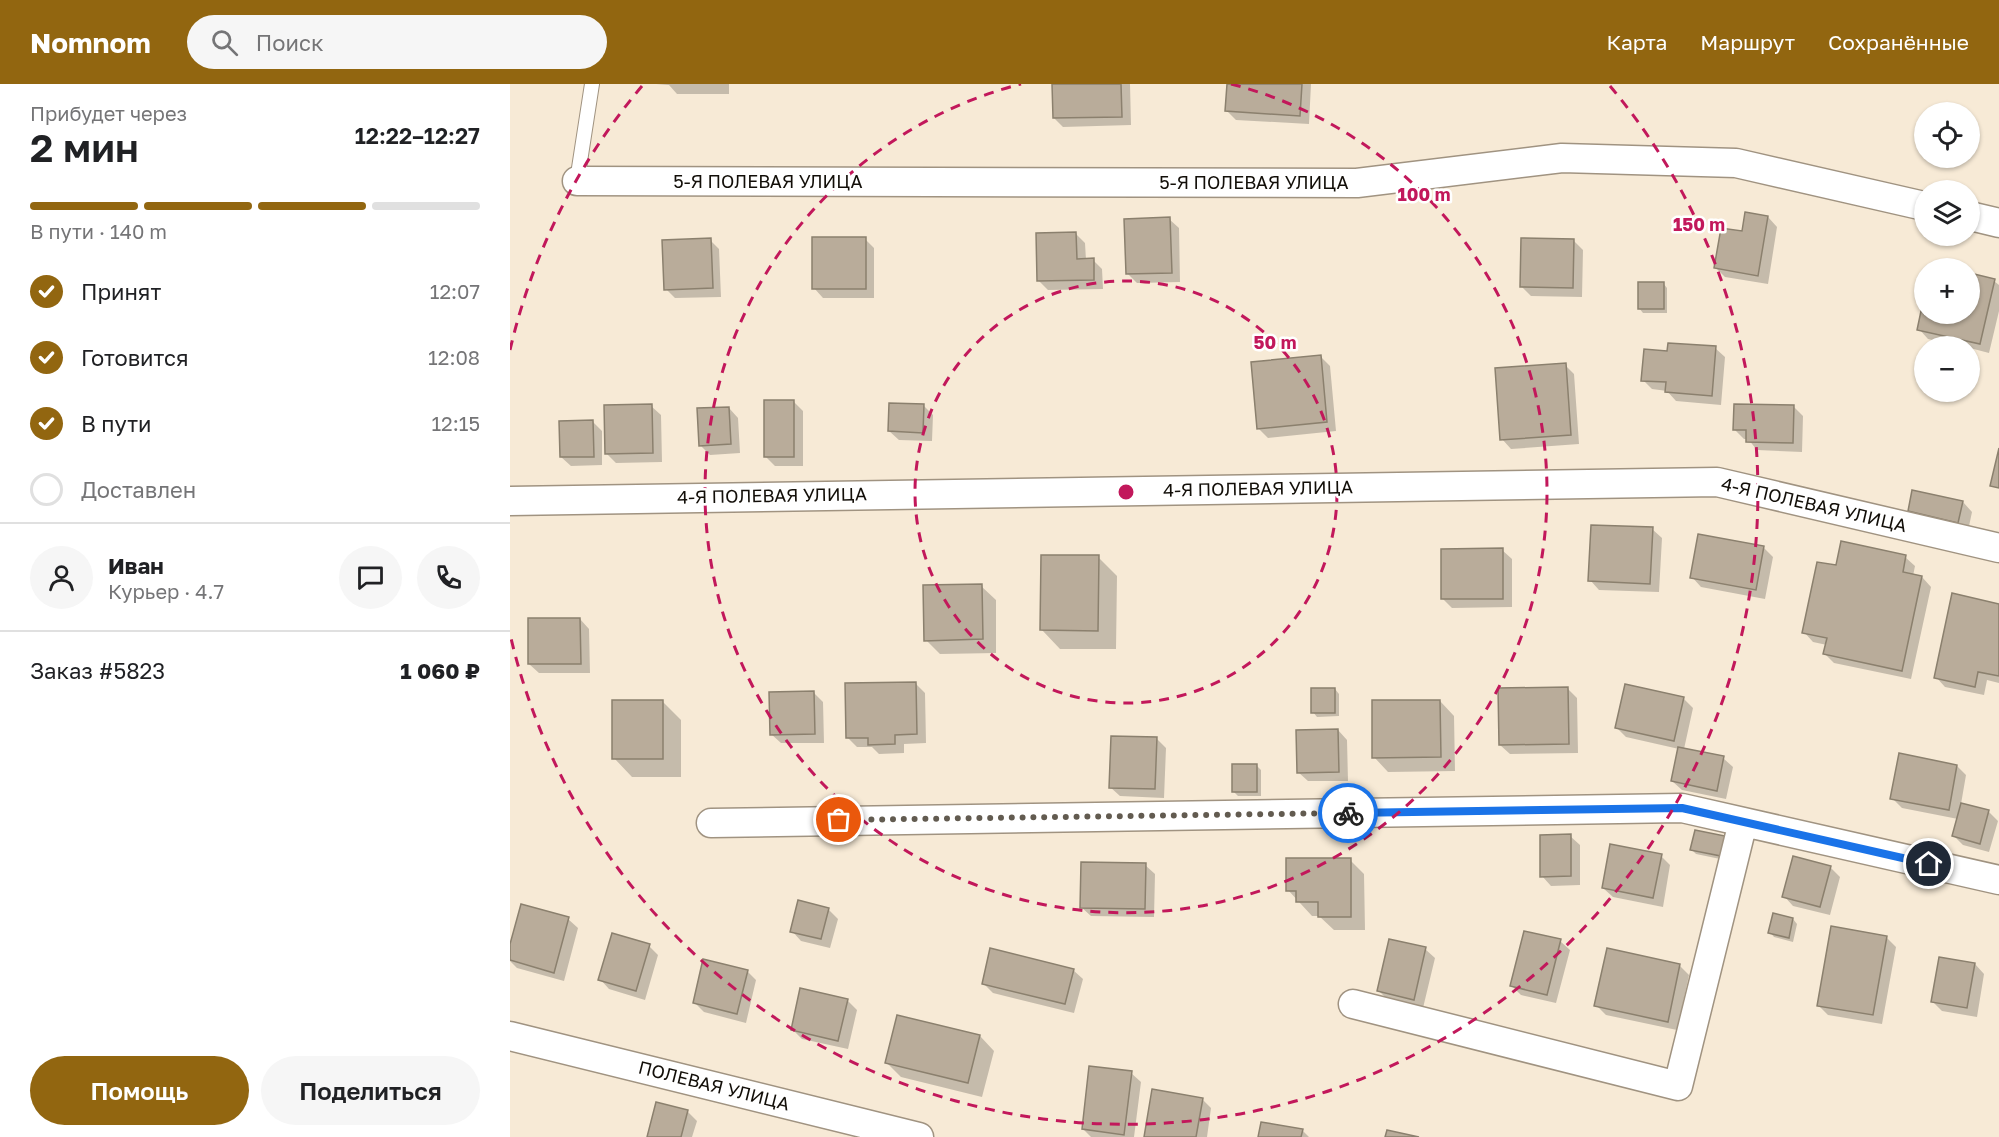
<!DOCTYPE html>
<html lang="ru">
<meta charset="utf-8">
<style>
body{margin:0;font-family:"Golos Text",sans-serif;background:#f6f6f6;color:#202124;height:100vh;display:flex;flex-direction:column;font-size:22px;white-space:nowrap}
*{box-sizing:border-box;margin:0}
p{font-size:20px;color:#757577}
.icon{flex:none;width:33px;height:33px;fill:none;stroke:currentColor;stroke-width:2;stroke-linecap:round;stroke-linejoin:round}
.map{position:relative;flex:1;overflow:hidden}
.drawer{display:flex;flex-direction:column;background:#fff;width:510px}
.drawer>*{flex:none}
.controls{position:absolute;left:1404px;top:18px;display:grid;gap:12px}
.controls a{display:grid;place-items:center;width:66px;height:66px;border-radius:50%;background:#fff;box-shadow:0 2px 4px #0004;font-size:30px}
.pin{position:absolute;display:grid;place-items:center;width:51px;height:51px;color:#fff;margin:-26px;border:3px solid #fff;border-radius:50%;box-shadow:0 2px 6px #0007}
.courier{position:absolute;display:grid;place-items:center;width:60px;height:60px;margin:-30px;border:4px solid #1a73e8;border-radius:50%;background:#fff;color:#222;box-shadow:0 2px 8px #0007}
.overview em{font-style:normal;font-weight:600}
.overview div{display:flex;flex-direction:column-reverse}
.overview{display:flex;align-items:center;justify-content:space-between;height:102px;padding:0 30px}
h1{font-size:39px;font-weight:600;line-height:45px}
.bar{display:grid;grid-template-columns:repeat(4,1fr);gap:9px 6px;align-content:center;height:72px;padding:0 30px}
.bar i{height:8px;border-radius:4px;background:#e0e0e0}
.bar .selected{background:#926610}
.bar p{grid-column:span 4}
.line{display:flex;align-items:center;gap:15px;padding:0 30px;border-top:2px solid #e0e0e0}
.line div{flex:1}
.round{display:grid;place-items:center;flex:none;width:63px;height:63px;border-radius:32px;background:#f6f6f6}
ol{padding:0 30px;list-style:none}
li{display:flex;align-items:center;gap:18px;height:66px}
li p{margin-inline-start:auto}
li .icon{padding:6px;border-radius:50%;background:#926610;color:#fff;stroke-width:4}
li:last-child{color:#757577}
li i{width:33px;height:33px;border:3px solid #e0e0e0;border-radius:50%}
.cta{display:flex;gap:12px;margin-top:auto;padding:12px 30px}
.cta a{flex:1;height:69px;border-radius:36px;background:#926610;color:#fff;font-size:24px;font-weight:600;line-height:69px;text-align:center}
.cta a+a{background:#f6f6f6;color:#202124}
header{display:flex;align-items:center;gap:36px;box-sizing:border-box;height:84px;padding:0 30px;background:#926610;color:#fff}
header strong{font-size:28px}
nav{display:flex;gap:33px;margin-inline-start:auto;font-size:21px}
.search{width:420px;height:54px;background:#f6f6f6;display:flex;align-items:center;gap:15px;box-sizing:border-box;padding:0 21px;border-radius:33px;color:#757577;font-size:22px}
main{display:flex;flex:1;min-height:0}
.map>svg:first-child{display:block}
.shadow{fill:#0003}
.building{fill:#b9ac9a;stroke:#8b806e;stroke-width:1.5}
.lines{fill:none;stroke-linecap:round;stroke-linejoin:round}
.lane-casing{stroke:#a09381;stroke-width:16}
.street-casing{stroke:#a09381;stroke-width:31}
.lane{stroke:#fff;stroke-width:14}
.street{stroke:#fff;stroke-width:28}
.done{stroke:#625b50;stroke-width:6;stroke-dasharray:0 10.8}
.route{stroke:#1a73e8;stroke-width:8}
.ring{fill:none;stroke:#c2185b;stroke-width:3;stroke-dasharray:10 8}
.labels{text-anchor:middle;stroke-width:5;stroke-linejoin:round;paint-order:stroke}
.street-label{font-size:18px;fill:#120e08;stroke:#fff}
.centre{fill:#c2185b;stroke:#fff;stroke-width:3}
.ring-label{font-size:18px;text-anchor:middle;font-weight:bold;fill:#c2185b;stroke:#fff;stroke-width:5;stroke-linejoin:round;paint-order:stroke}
</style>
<header>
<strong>Nomnom</strong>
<div class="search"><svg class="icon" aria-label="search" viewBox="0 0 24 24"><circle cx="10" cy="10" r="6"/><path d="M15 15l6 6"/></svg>Поиск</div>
<nav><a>Карта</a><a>Маршрут</a><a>Сохранённые</a></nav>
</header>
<main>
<section class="drawer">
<div class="overview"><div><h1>2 мин</h1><p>Прибудет через</p></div><em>12:22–12:27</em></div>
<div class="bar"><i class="selected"></i><i class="selected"></i><i class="selected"></i><i></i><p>В пути · 140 m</p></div>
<ol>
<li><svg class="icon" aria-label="check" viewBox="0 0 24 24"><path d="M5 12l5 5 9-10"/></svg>Принят<p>12:07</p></li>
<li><svg class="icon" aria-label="check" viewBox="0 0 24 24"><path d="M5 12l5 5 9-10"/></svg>Готовится<p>12:08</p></li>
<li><svg class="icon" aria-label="check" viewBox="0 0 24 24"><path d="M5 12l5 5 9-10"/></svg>В пути<p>12:15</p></li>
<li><i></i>Доставлен</li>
</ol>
<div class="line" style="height:108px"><a class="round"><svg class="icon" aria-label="person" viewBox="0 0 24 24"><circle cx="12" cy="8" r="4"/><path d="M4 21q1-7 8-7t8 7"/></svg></a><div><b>Иван</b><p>Курьер · 4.7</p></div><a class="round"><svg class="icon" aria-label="chat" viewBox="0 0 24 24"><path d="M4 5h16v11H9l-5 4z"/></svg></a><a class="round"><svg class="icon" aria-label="phone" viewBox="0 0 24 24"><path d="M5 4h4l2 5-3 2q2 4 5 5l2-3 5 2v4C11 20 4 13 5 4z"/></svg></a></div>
<div class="line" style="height:78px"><div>Заказ #5823</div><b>1 060 ₽</b></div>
<div class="cta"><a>Помощь</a><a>Поделиться</a></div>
</section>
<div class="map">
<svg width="1489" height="1053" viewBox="0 0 1489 1053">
<rect width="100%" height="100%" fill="#f7ead6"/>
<path class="shadow" d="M146 0H219V10H167L159 1Z
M543 0H620L621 41 553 43 544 34Z
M718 0H801L799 40 726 36 716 26Z
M1258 133 1267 143 1258 200 1215 193 1206 184Z
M659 135 669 144 670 198 627 199 617 189Z
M566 150 575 159 576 176H583L592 185 593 205 538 206 528 196Z
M355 155 364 164V214H313L304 204Z
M200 156 209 165 211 213 165 214 156 205Z
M1064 157 1073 166 1072 213 1021 212 1011 202Z
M1460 191 1484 197 1489 201V227L1479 269 1460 264V262H1451L1418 255 1409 245 1414 220V230H1460Z
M1153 199 1157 204V229H1133L1129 224Z
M1205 264 1215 273 1211 321 1166 317 1157 307 1142 305 1133 296 1159 269Z
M811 273 820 282 826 347 758 354 748 344Z
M1055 281 1064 290 1069 360 1001 365 992 355Z
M284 318 293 327V382H265L256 373Z
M141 322 151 331 152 378 106 379 96 369Z
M414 322 423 331 422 357 389 356 379 347Z
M1284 323 1293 332 1292 368 1247 366 1238 355H1234L1224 345Z
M219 324 228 334 230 369 200 371 190 361Z
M82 337 92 347V381L61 382 51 373Z
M1404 408 1453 418 1462 428 1458 447 1409 436 1399 427Z
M1142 445 1152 454 1149 508 1089 506 1080 496Z
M1253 463 1263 473 1255 515 1191 503 1182 493Z
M992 466 1002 475V523L942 524 932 514Z
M588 473 607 492 606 565H550L532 546Z
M1395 473 1405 482 1403 492 1412 493 1421 503 1401 595 1324 579 1315 570 1317 561 1303 558 1294 548Z
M471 502 486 516V569L430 570 416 556Z
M1443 511 1489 521V599L1477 596 1474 611 1435 603 1426 593Z
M70 535 79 545 80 589H29L19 580Z
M405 599 415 609 416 659 394 660V669L369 670 362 663H347L338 654Z
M825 605 829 610V632L807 633 803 628Z
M1058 605 1067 614 1068 669 1000 670 990 661Z
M304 609 313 618 314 659H271L261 650Z
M1173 614 1183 624 1174 665 1213 674 1223 683 1216 715 1172 706 1162 697 1169 665 1116 653 1107 644Z
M930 617 944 632 945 687 878 688 864 673Z
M153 618 171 636V693H122L104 674Z
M828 646 837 656 838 697H798L788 688Z
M646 654 656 664 654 714 610 712 600 703Z
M746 681 751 686V712H728L723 707Z
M1447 682 1456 691 1451 720 1478 727 1488 737 1479 768 1453 761 1444 752 1448 735 1392 724 1382 714Z
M1060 752 1070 761V801L1041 802 1032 792Z
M1215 753V776L1186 770 1182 766Z
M1151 772 1160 781 1153 823 1103 813 1093 804Z
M840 776 854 790 855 846H824L809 832H802L778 806Z
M635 781 645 790 644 833 581 832 571 823Z
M1320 783 1330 793 1320 831 1283 822 1274 812Z
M318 825 328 835 320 864 291 857 282 847Z
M58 835 68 844 54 897 7 884 0 877V866Z
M1283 835 1287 840 1283 858 1264 853 1260 848Z
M1376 853 1386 863 1372 940 1318 931 1308 921Z
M1050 857 1060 866 1046 919 1011 911 1001 901Z
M139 862 148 871 135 916 99 905 90 895Z
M915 865 925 874 913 924 878 916 868 906Z
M1465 880 1474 890 1467 933 1432 927 1422 917Z
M1169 881 1179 891 1167 946 1096 931 1086 921Z
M563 886 573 895 564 929 483 909 473 899Z
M237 887 246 896 236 939 194 928 185 919Z
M337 916 347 926 338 965 292 955 282 945Z
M388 932 470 952 484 967 472 1013 391 993 377 979Z
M621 989 631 998 624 1053H581L573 1045Z
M692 1015 701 1024 697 1053H636Z
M177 1027 187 1037 182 1053H139Z
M792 1046 799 1053H750Z"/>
<path class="building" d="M542 0H611L612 33 543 34Z
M717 0H792L790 32 715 27Z
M1235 128 1258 132 1248 192 1204 184 1211 144 1232 147Z
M660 133 662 189 616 190 614 135Z
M566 148 567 175 584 174V196L527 197 526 149Z
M302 153H356V205H302Z
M201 154 203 204 154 206 152 156Z
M1011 154 1064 155 1063 204 1010 203Z
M1460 189 1485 195 1470 260 1407 246 1414 213V230H1460Z
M1128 198H1154V225H1128Z
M1158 259 1206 262 1202 312 1155 308 1156 298 1131 297 1134 265 1157 267Z
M811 271 817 338 747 345 741 278Z
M1056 279 1061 351 990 356 985 284Z
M254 316H284V373H254Z
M379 319 414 320 413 349 378 347Z
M142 320 143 369 95 370 94 321Z
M1224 320 1284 321 1283 359 1236 358V346H1223Z
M219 323 221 360 189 362 187 324Z
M83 336 84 373H50L49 337Z
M1489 364V404L1480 402Z
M1402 406 1453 417 1448 439 1398 427Z
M1081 441 1143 443 1140 500 1078 497Z
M1188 450 1254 462 1246 506 1180 494Z
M1331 457 1396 471 1393 488 1412 492 1392 587 1313 570 1317 554 1292 549 1307 478 1326 481Z
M993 464V515H931V465Z
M531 471H589L588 547 530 546Z
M472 500 473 555 414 557 413 501Z
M1442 509 1489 520V592L1468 588 1465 603 1424 594Z
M18 534H70L71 580H18Z
M406 598 407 650 385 651V660L358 661V654H336L335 599Z
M1115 600 1174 613 1164 657 1105 644Z
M1058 603 1059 660 989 661 988 604Z
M801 604H825V629H801Z
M304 607 305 650 260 651 259 608Z
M102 616H153V675H102Z
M862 616H930L931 673 862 674Z
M828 645 829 688 787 689 786 646Z
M601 652 647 653 645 705 599 704Z
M1168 663 1214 672 1207 707 1161 697Z
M1389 669 1447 681 1439 726 1380 715Z
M722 680H747V708H722Z
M1451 719 1479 726 1470 760 1442 752Z
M1185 746 1215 752 1211 772 1180 766Z
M1061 750V792L1030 793V751Z
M1100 760 1152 770 1143 814 1092 804Z
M1283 772 1321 782 1310 823 1272 813Z
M776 774H841V833H808V818H786V807H776Z
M571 778 636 779 635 825 570 824Z
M288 816 319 824 311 855 280 848Z
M11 820 59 833 44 889 0 876V860Z
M1263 829 1283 834 1279 854 1258 849Z
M1321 842 1377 852 1363 931 1307 922Z
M1014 847 1051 855 1037 911 1000 902Z
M102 849 140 860 126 907 88 896Z
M879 855 916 863 904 916 867 907Z
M480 864 564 885 555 920 472 900Z
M1097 864 1170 880 1158 938 1084 922Z
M1429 873 1465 879 1457 924 1421 918Z
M193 875 238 886 227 930 183 919Z
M290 904 338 915 328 957 281 946Z
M387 931 470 951 458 999 375 979Z
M579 982 622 987 614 1051 572 1045Z
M642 1005 693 1014 686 1053H634Z
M146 1018 178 1026 171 1053H137Z
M751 1038 793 1045 791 1053H748Z
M877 1046 909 1053H875Z"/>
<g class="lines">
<defs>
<path id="lane" d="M67 97 82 0"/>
<path id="street" d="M67 97 847 99 1052 74 1226 79 1414 122
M1460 132 1489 139
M0 417 1207 398 1489 464
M201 739 1172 724 1489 796
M843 920 1168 1002 1233 738
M0 952 409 1053"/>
</defs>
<use href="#lane" class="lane-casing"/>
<use href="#street" class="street-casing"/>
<use href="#lane" class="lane"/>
<use href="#street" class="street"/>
</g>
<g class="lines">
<path class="done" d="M329 736 838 729"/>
<path class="route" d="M838 729 1172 724 1419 780"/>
</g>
<g class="ring">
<circle cx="616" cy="408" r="211"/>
<path d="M721 0A421 421 0 1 1 511 0"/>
<path d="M0 266A632 632 0 0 1 132 2M1100 2A632 632 0 1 1 0 550"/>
</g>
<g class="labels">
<g class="street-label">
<text x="258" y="104">5-Я ПОЛЕВАЯ УЛИЦА</text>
<text x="744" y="105">5-Я ПОЛЕВАЯ УЛИЦА</text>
<text transform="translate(748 405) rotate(-1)" y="6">4-Я ПОЛЕВАЯ УЛИЦА</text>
<text transform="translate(262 412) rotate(-1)" y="6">4-Я ПОЛЕВАЯ УЛИЦА</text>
<text transform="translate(1304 421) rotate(13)" y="6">4-Я ПОЛЕВАЯ УЛИЦА</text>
<text transform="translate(204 1002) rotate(14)" y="6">ПОЛЕВАЯ УЛИЦА</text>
</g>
</g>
<circle cx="616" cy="408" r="9" class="centre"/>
<g class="ring-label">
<text x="914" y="117">100 m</text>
<text x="1189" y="147">150 m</text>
<text x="765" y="265">50 m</text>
</g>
</svg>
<div class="controls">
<a><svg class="icon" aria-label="locate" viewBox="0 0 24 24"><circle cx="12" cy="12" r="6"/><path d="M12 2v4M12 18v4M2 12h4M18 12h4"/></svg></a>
<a><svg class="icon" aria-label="layers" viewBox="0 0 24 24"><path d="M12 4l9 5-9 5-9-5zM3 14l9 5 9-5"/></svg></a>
<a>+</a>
<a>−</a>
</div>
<div class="pin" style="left:329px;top:736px;background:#ea580c"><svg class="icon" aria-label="bag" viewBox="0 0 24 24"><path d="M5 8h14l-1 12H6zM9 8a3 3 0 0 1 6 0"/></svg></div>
<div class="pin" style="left:1419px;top:780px;background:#1f2937"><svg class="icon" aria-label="home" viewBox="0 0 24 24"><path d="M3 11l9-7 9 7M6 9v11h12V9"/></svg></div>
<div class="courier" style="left:838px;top:729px"><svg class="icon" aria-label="bike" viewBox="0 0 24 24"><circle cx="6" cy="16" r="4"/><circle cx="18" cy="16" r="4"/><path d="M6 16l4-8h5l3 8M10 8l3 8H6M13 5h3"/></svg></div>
</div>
</main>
